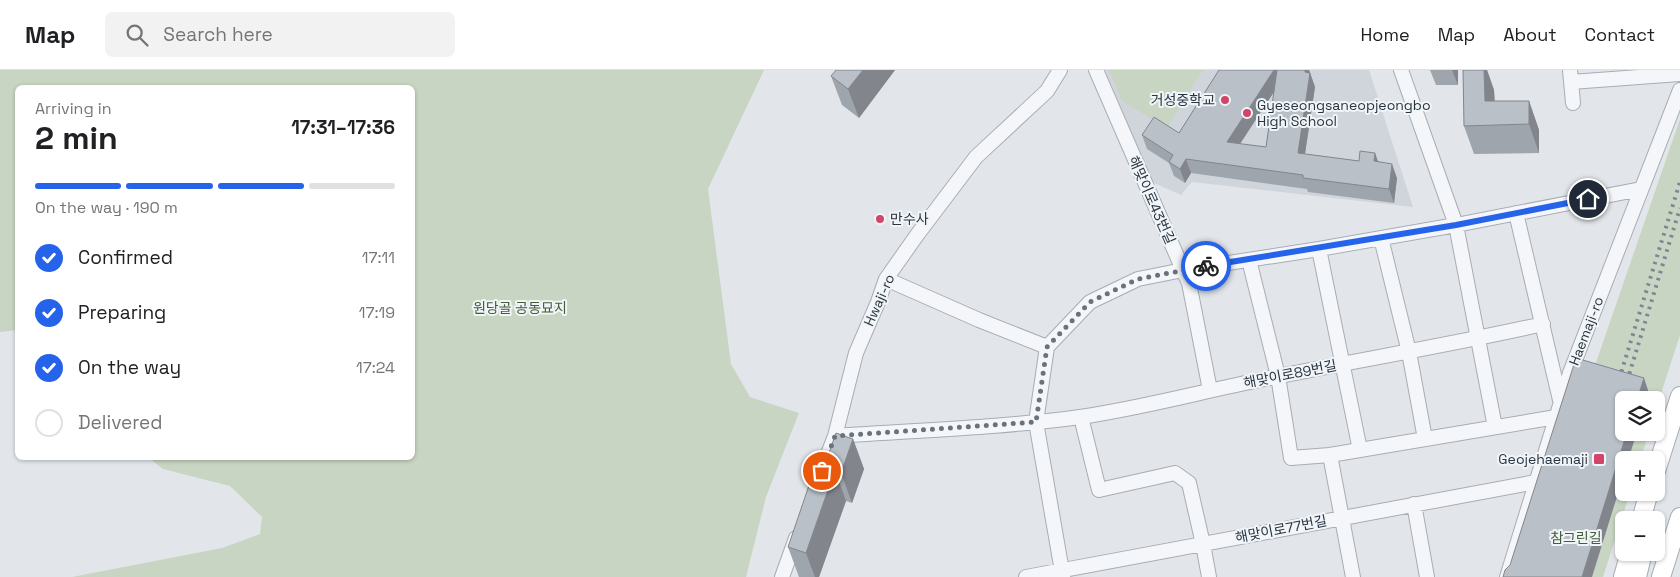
<!DOCTYPE html>
<meta charset="utf-8">
<style>
body{margin:0;font-family:"Space Grotesk","Noto Sans KR",sans-serif;background:#f2f2f2;color:#202124;height:100vh;display:flex;flex-direction:column;font-size:19px;white-space:nowrap}
*{box-sizing:border-box;margin:0}
p{font-size:16px;color:#757577}
.icon{flex:none;width:28px;height:28px;fill:none;stroke:currentColor;stroke-width:2;stroke-linecap:round;stroke-linejoin:round}
.map{position:relative;flex:1;overflow:hidden}
.panel{position:absolute;left:15px;top:15px;width:400px;height:375px;display:flex;flex-direction:column;background:#fff;border-radius:8px;box-shadow:0 1px 4px #0004}
.panel>*{flex:none}
.controls{position:absolute;left:1615px;top:321px;display:grid;gap:10px}
.controls a{display:grid;place-items:center;width:50px;height:50px;border-radius:8px;background:#fff;box-shadow:0 1px 4px #0004;font-size:25px}
.pin{position:absolute;display:grid;place-items:center;width:42px;height:42px;color:#fff;margin:-21px;border:2px solid #fff;border-radius:50%;box-shadow:0 1px 5px #0007}
.courier{position:absolute;display:grid;place-items:center;width:50px;height:50px;margin:-25px;border:4px solid #2563eb;border-radius:50%;background:#fff;color:#222;box-shadow:0 1px 6px #0007}
.headline em{font-style:normal;font-weight:700}
.headline div{display:flex;flex-direction:column-reverse}
.headline{display:flex;align-items:center;justify-content:space-between;height:85px;padding:0 20px}
h1{font-size:32px;font-weight:700;line-height:38px}
.bar{display:grid;grid-template-columns:repeat(4,1fr);gap:8px 5px;align-content:center;height:60px;padding:0 20px}
.bar i{height:6px;border-radius:4px;background:#e0e0e0}
.bar .selected{background:#2563eb}
.bar p{grid-column:span 4}
ol{padding:0 20px;list-style:none}
li{display:flex;align-items:center;gap:15px;height:55px}
li p{margin-inline-start:auto}
li .icon{padding:5px;border-radius:50%;background:#2563eb;color:#fff;stroke-width:4}
li:last-child{color:#757577}
li i{width:28px;height:28px;border:2px solid #e0e0e0;border-radius:50%}
header{display:flex;align-items:center;gap:30px;box-sizing:border-box;height:70px;padding:0 25px;background:#fff;border-bottom:1px solid #e0e0e0}
header strong{font-size:24px}
nav{display:flex;gap:28px;margin-inline-start:auto;font-size:18px}
.search{width:350px;height:45px;background:#f2f2f2;display:flex;align-items:center;gap:12px;box-sizing:border-box;padding:0 18px;border-radius:8px;color:#757577;font-size:19px}
.map>svg:first-child{display:block}
.built{fill:#d0d5dc}
.green{fill:#c9d5c3}
.lines{fill:none;stroke-linecap:round;stroke-linejoin:round}
.minor-casing{stroke:#a7adb5;stroke-width:16}
.major-casing{stroke:#a1acb7;stroke-width:20}
.minor{stroke:#f5f6f9;stroke-width:14}
.major{stroke:#fff;stroke-width:18}
.rail{stroke:#7b8795;stroke-width:4;stroke-dasharray:2.5 5;stroke-linecap:butt}
.wall{fill:#9fa5ac;fill-rule:evenodd}
.shaded-wall{fill:#82868c}
.building{fill:#b9c0c8;stroke:#82868c}
.done{stroke:#6a737d;stroke-width:5;stroke-dasharray:0 9}
.route{stroke:#2563eb;stroke-width:6}
.poi-dot{fill:#d24468;stroke:#f1f5f8;stroke-width:2}
.labels{text-anchor:middle;stroke-width:4;stroke-linejoin:round;paint-order:stroke}
.poi-label{font-size:14px;fill:#293543;stroke:#f1f5f8;text-anchor:end}
.street-label{font-size:14px;fill:#293543;stroke:#f1f5f8}
.park-label{font-size:14px;fill:#425f36;stroke:#f1f5f8}
</style>
<header>
<strong>Map</strong>
<div class="search"><svg class="icon" aria-label="search" viewBox="0 0 24 24"><circle cx="10" cy="10" r="6"/><path d="M15 15l6 6"/></svg>Search here</div>
<nav><a>Home</a><a>Map</a><a>About</a><a>Contact</a></nav>
</header>
<div class="map">
<svg width="1680" height="507" viewBox="0 0 1680 507">
<rect width="100%" height="100%" fill="#e2e6ea"/>
<path class="built" d="M1105 0H1369L1413 137 1192 112 1181 125 1152 112Z"/>
<path class="green" d="M0 0H764L708 119 731 294 750 327 799 343 766 427 746 507H72L222 478 260 464 262 447 230 416 163 399 149 388H412V18H18L17 260 0 262Z
M1109 0H1203L1167 58 1122 31Z
M1680 49V265L1656 339V330H1624V362L1649 363 1640 390H1624V422L1630 423 1603 507H1522Z"/>
<g class="lines">
<defs>
<path id="minor" d="M1401 0 1456 155 1641 119
M1570 0 1573 33
M1571 12 1680 4
M1516 143 1560 330
M1381 168 1409 282 1425 369
M1319 179 1360 380
M1249 190 1278 306 1291 388 1330 385 1556 347
M886 209 979 250 1047 277
M1210 320 1189 213 1183 200 1319 179 1456 155 1495 357
M1081 347 1099 420 1175 403 1189 413 1203 474 1209 507
M835 366C916 360 999 358 1080 347 1143 338 1203 321 1265 309 1358 290 1451 275 1543 254
M1330 385 1353 507
M816 415 835 366 856 283 878 232 886 209 917 165 976 87 1047 21 1060 0
M1414 434 1427 507
M782 507 796 468
M1026 507 1536 412
M1063 507 1036 352 1047 277 1090 232 1138 209 1183 200 1096 0
M1507 507 1570 303 1680 20"/>
<path id="major" d="M1656 401 1680 326
M1641 450 1649 422
M1623 507 1630 482
M1637 507 1643 482
M1661 507 1680 447"/>
</defs>
<use href="#minor" class="minor-casing"/>
<use href="#major" class="major-casing"/>
<use href="#minor" class="minor"/>
<use href="#major" class="major"/>
<path class="rail" d="M1617 316 1680 112
M1625 318 1680 138"/>
</g>
<path class="wall" d="M895 0 859 48 842 35 831 6Z
M1219 0H1309L1315 17 1305 84 1359 91 1375 83 1378 92 1397 108 1394 133 1308 122 1307 119 1191 103 1185 113 1174 106 1169 93 1147 79 1142 65 1179 63ZM1274 22 1266 77 1240 74Z
M1430 0H1458V15H1436Z
M1463 0H1487L1494 20 1495 31H1529L1539 60V83L1474 84 1464 56Z
M853 369 864 399 852 433 846 431 819 507H799L788 477 824 397Z"/>
<path class="shaded-wall" d="M863 0H895L859 48 848 19Z
M1274 0H1281L1283 8 1232 86 1227 72Z
M1305 0H1309L1315 17 1303 97 1298 83Z
M1452 0H1458V15Z
M1484 0H1487L1494 20 1495 55 1485 31Z
M1529 31 1539 60V83L1529 54Z
M1375 83 1380 97 1374 91Z
M1186 89 1191 103 1185 113 1180 99Z
M1392 94 1397 108 1394 133 1389 119Z
M1644 308 1649 323 1647 330H1637Z
M1627 362H1637L1628 390H1624V404L1592 507H1582Z
M853 369 864 399 852 433 841 403Z
M835 400 846 431 819 507H815L806 483Z"/>
<path class="building" d="M836 0H863L848 19 831 6Z
M1219 0H1274L1227 72 1266 77 1277 0H1305V2L1310 3 1298 83 1359 91 1360 81 1375 83 1374 91 1392 94 1389 119 1303 108V105L1186 89 1180 99 1169 92 1173 85 1142 65 1154 47 1179 63Z
M1463 0H1484L1485 31H1529V54L1464 56Z
M1576 288 1644 308 1637 330H1624V362H1627L1582 507H1503L1505 500 1510 495Z
M836 363 853 369 841 403 835 400 806 483 788 477 816 395 824 397Z"/>
<g class="lines">
<path class="done" d="M822 401 835 366 1036 352 1047 277 1090 232 1138 209 1206 196"/>
<path class="route" d="M1206 196 1456 155 1588 129"/>
</g>
<g class="poi-dot">
<circle cx="1225" cy="30" r="5"/>
<circle cx="1247" cy="43" r="5"/>
<circle cx="880" cy="149" r="5"/>
<rect x="1593" y="383" width="12" height="12" rx="2.5"/>
</g>
<g class="labels">
<g class="poi-label">
<text x="1215" y="35">거성중학교</text>
<text x="1257" y="40" text-anchor="start">Gyeseongsaneopjeongbo<tspan x="1257" dy="16">High School</tspan></text>
<text x="890" y="154" text-anchor="start">만수사</text>
<text x="1588" y="394">Geojehaemaji</text>
</g>
<g class="street-label">
<text transform="translate(1152 130) rotate(66)" y="5">해맞이로43번길</text>
<text transform="translate(879 230) rotate(-66)" y="5">Hwaji-ro</text>
<text transform="translate(1586 261) rotate(-69)" y="5">Haemaji-ro</text>
<text transform="translate(1290 304) rotate(-11)" y="5">해맞이로89번길</text>
<text transform="translate(1281 459) rotate(-11)" y="5">해맞이로77번길</text>
</g>
<g class="park-label">
<text x="520" y="243">원당골 공동묘지</text>
<text x="1576" y="473">참그린길</text>
</g>
</g>
</svg>
<div class="controls">
<a><svg class="icon" aria-label="layers" viewBox="0 0 24 24"><path d="M12 4l9 5-9 5-9-5zM3 14l9 5 9-5"/></svg></a>
<a>+</a>
<a>−</a>
</div>
<div class="pin" style="left:822px;top:401px;background:#ea580c"><svg class="icon" aria-label="bag" viewBox="0 0 24 24"><path d="M5 8h14l-1 12H6zM9 8a3 3 0 0 1 6 0"/></svg></div>
<div class="pin" style="left:1588px;top:129px;background:#1f2937"><svg class="icon" aria-label="home" viewBox="0 0 24 24"><path d="M3 11l9-7 9 7M6 9v11h12V9"/></svg></div>
<div class="courier" style="left:1206px;top:196px"><svg class="icon" aria-label="bike" viewBox="0 0 24 24"><circle cx="6" cy="16" r="4"/><circle cx="18" cy="16" r="4"/><path d="M6 16l4-8h5l3 8M10 8l3 8H6M13 5h3"/></svg></div>
<section class="panel">
<div class="headline"><div><h1>2 min</h1><p>Arriving in</p></div><em>17:31–17:36</em></div>
<div class="bar"><i class="selected"></i><i class="selected"></i><i class="selected"></i><i></i><p>On the way · 190 m</p></div>
<ol>
<li><svg class="icon" aria-label="check" viewBox="0 0 24 24"><path d="M5 12l5 5 9-10"/></svg>Confirmed<p>17:11</p></li>
<li><svg class="icon" aria-label="check" viewBox="0 0 24 24"><path d="M5 12l5 5 9-10"/></svg>Preparing<p>17:19</p></li>
<li><svg class="icon" aria-label="check" viewBox="0 0 24 24"><path d="M5 12l5 5 9-10"/></svg>On the way<p>17:24</p></li>
<li><i></i>Delivered</li>
</ol>
</section>
</div>
